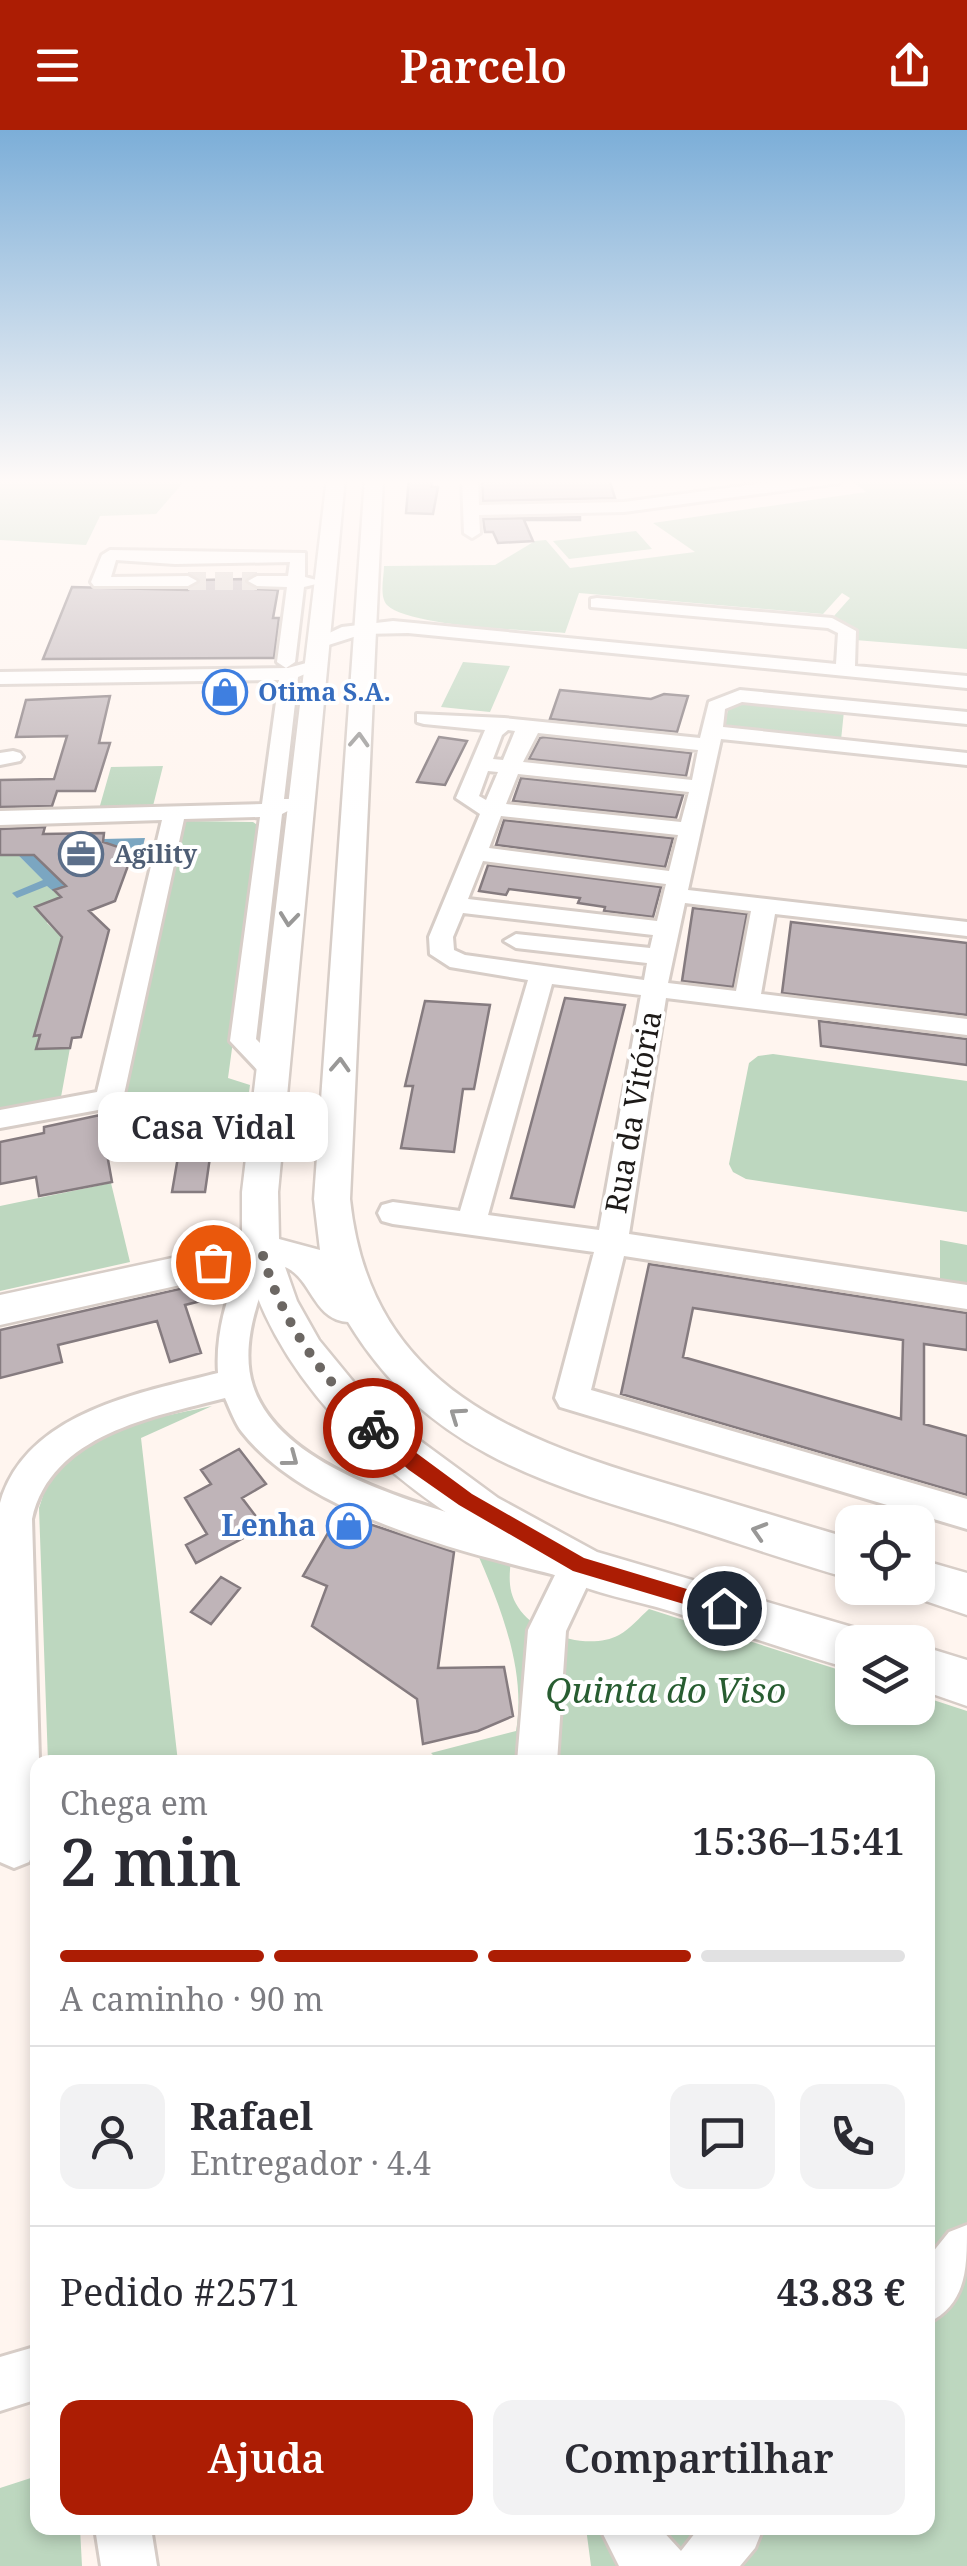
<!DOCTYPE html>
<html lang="pt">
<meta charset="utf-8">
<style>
body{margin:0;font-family:"Noto Serif",serif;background:#f2f2f3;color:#2b2b33;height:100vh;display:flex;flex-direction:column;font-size:38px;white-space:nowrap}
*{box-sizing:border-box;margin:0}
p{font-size:32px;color:#7c7c81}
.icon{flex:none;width:55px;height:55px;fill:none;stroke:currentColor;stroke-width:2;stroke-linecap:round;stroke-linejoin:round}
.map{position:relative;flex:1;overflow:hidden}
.side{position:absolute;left:30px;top:1625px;width:905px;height:780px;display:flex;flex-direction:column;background:#fff;border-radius:20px;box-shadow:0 5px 15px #0003}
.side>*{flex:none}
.tools{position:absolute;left:835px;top:1375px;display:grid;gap:20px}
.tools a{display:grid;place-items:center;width:100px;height:100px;border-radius:20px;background:#fff;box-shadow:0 5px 15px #0003;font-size:50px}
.pin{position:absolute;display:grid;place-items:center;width:85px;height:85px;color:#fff;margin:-42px;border:5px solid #fff;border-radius:50%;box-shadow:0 2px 10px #0007}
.courier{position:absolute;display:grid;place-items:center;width:100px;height:100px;margin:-50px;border:8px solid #ac1d04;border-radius:50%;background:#fff;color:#222;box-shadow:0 2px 12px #0007}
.bubble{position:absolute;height:70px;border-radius:20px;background:#fff;box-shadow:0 5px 15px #0003;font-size:32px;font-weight:600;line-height:70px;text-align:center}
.summary em{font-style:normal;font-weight:600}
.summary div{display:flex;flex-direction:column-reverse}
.summary{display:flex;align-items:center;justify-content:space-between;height:170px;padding:0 30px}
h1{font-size:65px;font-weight:600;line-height:75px}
.bar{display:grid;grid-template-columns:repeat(4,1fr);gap:15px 10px;align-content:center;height:120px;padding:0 30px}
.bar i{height:12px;border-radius:8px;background:#e1e1e2}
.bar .current{background:#ac1d04}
.bar p{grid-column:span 4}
.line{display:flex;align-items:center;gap:25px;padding:0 30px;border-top:2px solid #e1e1e2}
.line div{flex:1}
.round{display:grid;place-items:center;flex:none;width:105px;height:105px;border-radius:20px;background:#f2f2f3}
.action{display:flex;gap:20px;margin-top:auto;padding:20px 30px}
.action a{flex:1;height:115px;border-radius:20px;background:#ac1d04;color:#fff;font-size:40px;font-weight:600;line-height:115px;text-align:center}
.action a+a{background:#f2f2f3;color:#2b2b33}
header{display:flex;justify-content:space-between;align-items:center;height:130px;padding:0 30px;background:#ac1d04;color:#fff;font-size:45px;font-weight:600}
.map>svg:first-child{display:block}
.green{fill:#bdd7bf}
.water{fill:#7ba6c1}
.building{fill:#bfb4b8;stroke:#857b7f;stroke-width:2.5;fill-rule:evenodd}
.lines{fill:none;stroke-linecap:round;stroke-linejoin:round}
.minor-tunnel{stroke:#ddd4cf;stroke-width:18;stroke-dasharray:18 9;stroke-linecap:butt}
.minor-casing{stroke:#d7cdc7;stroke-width:6}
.major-casing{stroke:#d7cdc7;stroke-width:5}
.minor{fill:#fff;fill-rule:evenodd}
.major{fill:#fff;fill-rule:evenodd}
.oneway{stroke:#999897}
.route{fill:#ac1d04}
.done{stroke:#6c6763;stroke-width:10;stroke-dasharray:0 18}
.labels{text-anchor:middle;stroke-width:8;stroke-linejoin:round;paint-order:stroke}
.far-shop-label{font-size:25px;font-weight:bold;fill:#366cbe;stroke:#fff;text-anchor:start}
.far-service-label{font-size:25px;font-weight:bold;fill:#4e5e75;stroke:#fff;text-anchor:start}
.street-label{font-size:30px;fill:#1d1a18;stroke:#fff}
.shop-label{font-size:30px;font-weight:bold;fill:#366cbe;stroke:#fff;text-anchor:end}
.near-park-label{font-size:35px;font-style:italic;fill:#285d31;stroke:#fff}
</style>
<header><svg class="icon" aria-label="menu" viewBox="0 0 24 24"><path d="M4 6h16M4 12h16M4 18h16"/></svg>Parcelo<svg class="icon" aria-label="share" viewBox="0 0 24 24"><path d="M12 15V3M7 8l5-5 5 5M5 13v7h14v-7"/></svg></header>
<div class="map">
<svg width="967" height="2436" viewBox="0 0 967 2436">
<rect width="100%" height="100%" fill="#fff5ef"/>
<path class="green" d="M0 348H187L156 384 100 386 86 415 0 410Z
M849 348H967V519L855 510 856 500 834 486 850 468 842 463 823 484 579 463 565 503C530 500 409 497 387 475 379 466 384 447 384 436L495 435 535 411 546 410 570 438 695 422 653 393 866 362Z
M636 401 652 419 569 429 553 411Z
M463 532 510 536 490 582 441 577Z
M730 570 844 581 841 610 724 598Z
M163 636 153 676 99 679 111 637Z
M187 691 253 692 262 698 228 948 250 955 242 1013H130L129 1024 121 1018 122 963 180 694Z
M0 725H18L61 767 47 793 69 814V819L58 820 34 905H40L37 919 70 918 61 967 0 979Z
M773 924 967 951V1082L746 1049 733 1042 729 1034 749 933 758 926Z
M111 1053 130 1132 0 1161V1076Z
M940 1110 967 1115V1160L940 1156Z
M212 1276 141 1308 178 1632H48L39 1378C42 1369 45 1358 49 1348 75 1299 163 1287 212 1276Z
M474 1416 511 1430C509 1447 508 1462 518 1477 535 1505 590 1521 619 1505 630 1499 640 1487 649 1479L852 1544V1578H918V1565L967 1581V2436H591L586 2398H928V1632H440L431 1623 516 1601C527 1540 499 1472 474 1416Z
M37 2346 38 2398H80L82 2436H0V2358Z"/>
<path class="water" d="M145 708 140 728 53 761 47 756 17 768 12 763 43 750 18 725 123 719 103 712V709Z"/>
<path class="building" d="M409 348H432L431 357H438L433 384 406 383Z
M609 349 615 368 483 371 482 351Z
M580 387V390H524L533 411 498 413 493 402H485L483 389Z
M245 449 255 459 278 460 273 488H279L274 528 43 529 72 457 188 460 200 450Z
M560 560 651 569 664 564 688 566 677 602 550 589Z
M110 566 99 613H110L95 661H57L52 676 0 677V650L54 649 67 606 16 607 26 570Z
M439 607 467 611 445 655 417 652Z
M544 607 691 623 686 646 529 629 540 608Z
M521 648 683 665 676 688 513 671Z
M504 690 671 708H673L665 737 496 715Z
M45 697 43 704 104 703 103 712 133 722 115 771 89 781 109 800 81 907 72 908 70 918 36 919 40 905 34 906 62 807 35 777 61 767 54 760 66 756 34 725H0V699Z
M488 735 661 757 653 787 604 781 605 777 578 773 580 768 509 759 506 765 479 761Z
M693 778 747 784 733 857 682 851Z
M791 792 967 813V885L782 863Z
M565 868 625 875 574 1077 511 1068Z
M425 871 490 875 474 959H463L454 1022 401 1018 413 956H405Z
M819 891 967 909V935L821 916Z
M100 985 112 1052 39 1066 36 1047 0 1054V1012L44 1003V997Z
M211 1020 205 1062H172L179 1021Z
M649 1134 967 1183V1220L924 1214V1294L967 1306V1365L621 1264ZM693 1178 903 1210 901 1289 683 1227Z
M223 1149 221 1166 185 1175 201 1223 170 1232 157 1191 58 1215 62 1232 0 1248V1200Z
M239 1319 266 1354 242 1368 264 1397 196 1433 186 1415 207 1404 185 1368 211 1354 201 1340Z
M339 1384 454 1422 438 1538 504 1537 513 1586 478 1601 423 1614 417 1569 312 1496 327 1456 303 1446Z
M221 1447 240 1458 211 1494 191 1482Z"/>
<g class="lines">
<path class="minor-tunnel" d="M188 451H257"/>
<defs>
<path id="minor" d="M462 348H478L479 375 624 372 802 348H846L839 353 624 382 479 385 480 403 472 408 464 403Z
M110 420 305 423V447L324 452 304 457 295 532 286 538 277 532 287 457 257 456 248 451 257 446H288L290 432 175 434 116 430 111 447 188 446 197 451 188 456H94L91 452 102 425Z
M597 468 832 488 856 501 855 536 967 546V558L408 503 363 504 319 518 310 512 342 497 393 491 836 534 838 503 828 498 591 477V469Z
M310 532 319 538 298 547 284 669H298L301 674 282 684 256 909 287 941 284 947H264L230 911 260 687 184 689 123 969 119 975 109 978 0 998V980L97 962 162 690 0 695V681L262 674 279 550 0 554V542L288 538Z
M740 560 967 582V594L742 572 725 579 723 597 967 623V635L721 609 688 760 967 792V806L775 784 761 864 967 889V905L666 868 629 1104 967 1155V1179L624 1126 591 1260 967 1369V1399L560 1277 555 1268 594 1122 393 1094 382 1091 378 1083 382 1075 393 1072 460 1081 528 850 450 837 430 824 429 807 480 684 456 668 485 600 424 594 417 592V584L504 588 700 608 709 572ZM508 600 515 601 503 630 493 629 502 605ZM538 603 698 620 692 650 523 632ZM488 641 498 642 486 670 479 666ZM518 644 689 662 681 692 506 674ZM501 686 678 705 669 741 489 718ZM483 731 666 754 657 791 468 769ZM685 773 751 781 736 861 668 853ZM463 783 653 805 650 818 516 804 504 811 516 818 647 833 644 850 465 825 454 820 453 807ZM552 854 641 865 599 1100 488 1085Z
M13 621 20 623 23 627 20 631 0 635V623Z
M262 1112 273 1115 277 1123C260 1161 239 1214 253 1256 288 1362 502 1391 592 1424L597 1435 566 1501 557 1632H517L528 1500 555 1445C459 1421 306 1384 242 1302 235 1293 230 1279 225 1268 153 1287 51 1304 32 1389L39 1629 35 1717 29 1732 14 1738 0 1732V1373C26 1282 140 1263 218 1243 215 1199 230 1153 251 1115Z
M967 2095C967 2139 967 2173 928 2193V2128L949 2102Z
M38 2216V2269L0 2281V2227Z
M95 2398H151L157 2436H101Z
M600 2398H660L681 2421 699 2398H763L755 2418 740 2436H619Z"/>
<path id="major" d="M327 348H345L278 1062 279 1109 320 1120 314 1069 365 348H383L350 1069C370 1259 518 1310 678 1357 736 1374 794 1392 852 1409V1449C794 1433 735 1412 677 1394 541 1353 426 1320 348 1192 313 1190 312 1148 285 1137L297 1171 319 1210 356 1255 400 1296 498 1368 597 1422 869 1502 874 1512H852V1539C791 1522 731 1500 670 1481 634 1470 595 1464 561 1448 431 1386 291 1282 248 1140L0 1195V1165L242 1113V1062Z
M918 1429 967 1443V1485L902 1463 899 1458H918Z
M918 1515 967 1530V1576L918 1559Z"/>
</defs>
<use href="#minor" class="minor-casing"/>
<use href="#major" class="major-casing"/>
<use href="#minor" class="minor"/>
<use href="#major" class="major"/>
</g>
<defs><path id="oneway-chevron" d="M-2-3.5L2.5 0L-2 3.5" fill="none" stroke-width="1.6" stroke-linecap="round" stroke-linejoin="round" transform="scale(2.5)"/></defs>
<g class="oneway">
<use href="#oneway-chevron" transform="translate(359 610) rotate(-87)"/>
<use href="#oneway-chevron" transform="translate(289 789) rotate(96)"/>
<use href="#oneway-chevron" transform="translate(340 935) rotate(-87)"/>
<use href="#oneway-chevron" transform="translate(457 1285) rotate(-145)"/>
<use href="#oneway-chevron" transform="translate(291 1329) rotate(37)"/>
<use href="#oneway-chevron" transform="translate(759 1401) rotate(-163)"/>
</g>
<linearGradient id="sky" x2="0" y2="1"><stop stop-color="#7caed8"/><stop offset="0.51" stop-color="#fffaf8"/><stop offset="1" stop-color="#fffaf8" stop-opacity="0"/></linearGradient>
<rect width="967" height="689" fill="url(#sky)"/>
<path class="route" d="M373 1291 472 1364 584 1428 730 1472V1483L724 1486 573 1441 459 1375 409 1340 367 1303 365 1298Z"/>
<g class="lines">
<path class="done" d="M213 1132 262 1122C281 1193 323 1247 373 1298"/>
</g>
<defs>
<symbol id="shop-ring" viewBox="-11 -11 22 22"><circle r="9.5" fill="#fff" stroke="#3f7fe0" stroke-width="1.5"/><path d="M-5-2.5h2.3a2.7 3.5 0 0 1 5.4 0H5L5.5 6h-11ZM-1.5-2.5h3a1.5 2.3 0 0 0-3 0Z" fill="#3f7fe0"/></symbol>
<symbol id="office-ring" viewBox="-11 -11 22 22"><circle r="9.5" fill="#fff" stroke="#5c6f8a" stroke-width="1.5"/><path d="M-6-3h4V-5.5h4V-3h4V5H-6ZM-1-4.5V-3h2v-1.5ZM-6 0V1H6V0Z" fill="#5c6f8a"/></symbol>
</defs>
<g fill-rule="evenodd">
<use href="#shop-ring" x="200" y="537" width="50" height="50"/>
<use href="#office-ring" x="56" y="699" width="50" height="50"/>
<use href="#shop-ring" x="324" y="1371" width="50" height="50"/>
</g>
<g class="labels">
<g class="far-shop-label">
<text x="258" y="571">Otima S.A.</text>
</g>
<g class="far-service-label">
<text x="114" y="733">Agility</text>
</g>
<g class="street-label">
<text transform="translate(634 982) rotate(-80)" y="10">Rua da Vitória</text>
</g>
<g class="shop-label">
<text x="316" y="1406">Lenha</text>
</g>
<g class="near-park-label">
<text x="666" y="1573">Quinta do Viso</text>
</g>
</g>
</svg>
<div class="tools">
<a><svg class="icon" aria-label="locate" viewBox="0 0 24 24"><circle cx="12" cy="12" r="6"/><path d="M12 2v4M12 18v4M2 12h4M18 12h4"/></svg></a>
<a><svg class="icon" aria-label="layers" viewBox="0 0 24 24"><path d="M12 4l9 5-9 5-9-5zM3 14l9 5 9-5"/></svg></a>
</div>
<div class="pin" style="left:213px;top:1132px;background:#ea580c"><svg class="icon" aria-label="bag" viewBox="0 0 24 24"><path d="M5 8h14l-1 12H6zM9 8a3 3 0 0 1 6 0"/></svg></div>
<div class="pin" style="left:724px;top:1478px;background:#1f2937"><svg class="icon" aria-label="home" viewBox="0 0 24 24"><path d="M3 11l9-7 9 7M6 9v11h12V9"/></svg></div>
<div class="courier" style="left:373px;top:1298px"><svg class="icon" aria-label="bike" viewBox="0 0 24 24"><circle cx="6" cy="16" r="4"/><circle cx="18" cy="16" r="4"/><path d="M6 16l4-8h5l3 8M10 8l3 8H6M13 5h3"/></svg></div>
<div class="bubble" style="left:98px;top:962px;width:230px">Casa Vidal</div>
<section class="side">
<div class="summary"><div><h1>2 min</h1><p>Chega em</p></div><em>15:36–15:41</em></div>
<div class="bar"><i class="current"></i><i class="current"></i><i class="current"></i><i></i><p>A caminho · 90 m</p></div>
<div class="line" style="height:180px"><a class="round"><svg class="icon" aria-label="person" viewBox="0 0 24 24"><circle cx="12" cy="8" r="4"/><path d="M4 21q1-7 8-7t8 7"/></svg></a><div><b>Rafael</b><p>Entregador · 4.4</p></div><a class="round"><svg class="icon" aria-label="chat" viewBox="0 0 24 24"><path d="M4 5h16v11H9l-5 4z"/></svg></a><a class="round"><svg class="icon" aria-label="phone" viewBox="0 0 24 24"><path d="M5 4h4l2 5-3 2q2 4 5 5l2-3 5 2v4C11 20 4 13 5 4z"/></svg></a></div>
<div class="line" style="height:130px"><div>Pedido #2571</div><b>43.83 €</b></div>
<div class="action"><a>Ajuda</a><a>Compartilhar</a></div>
</section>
</div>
